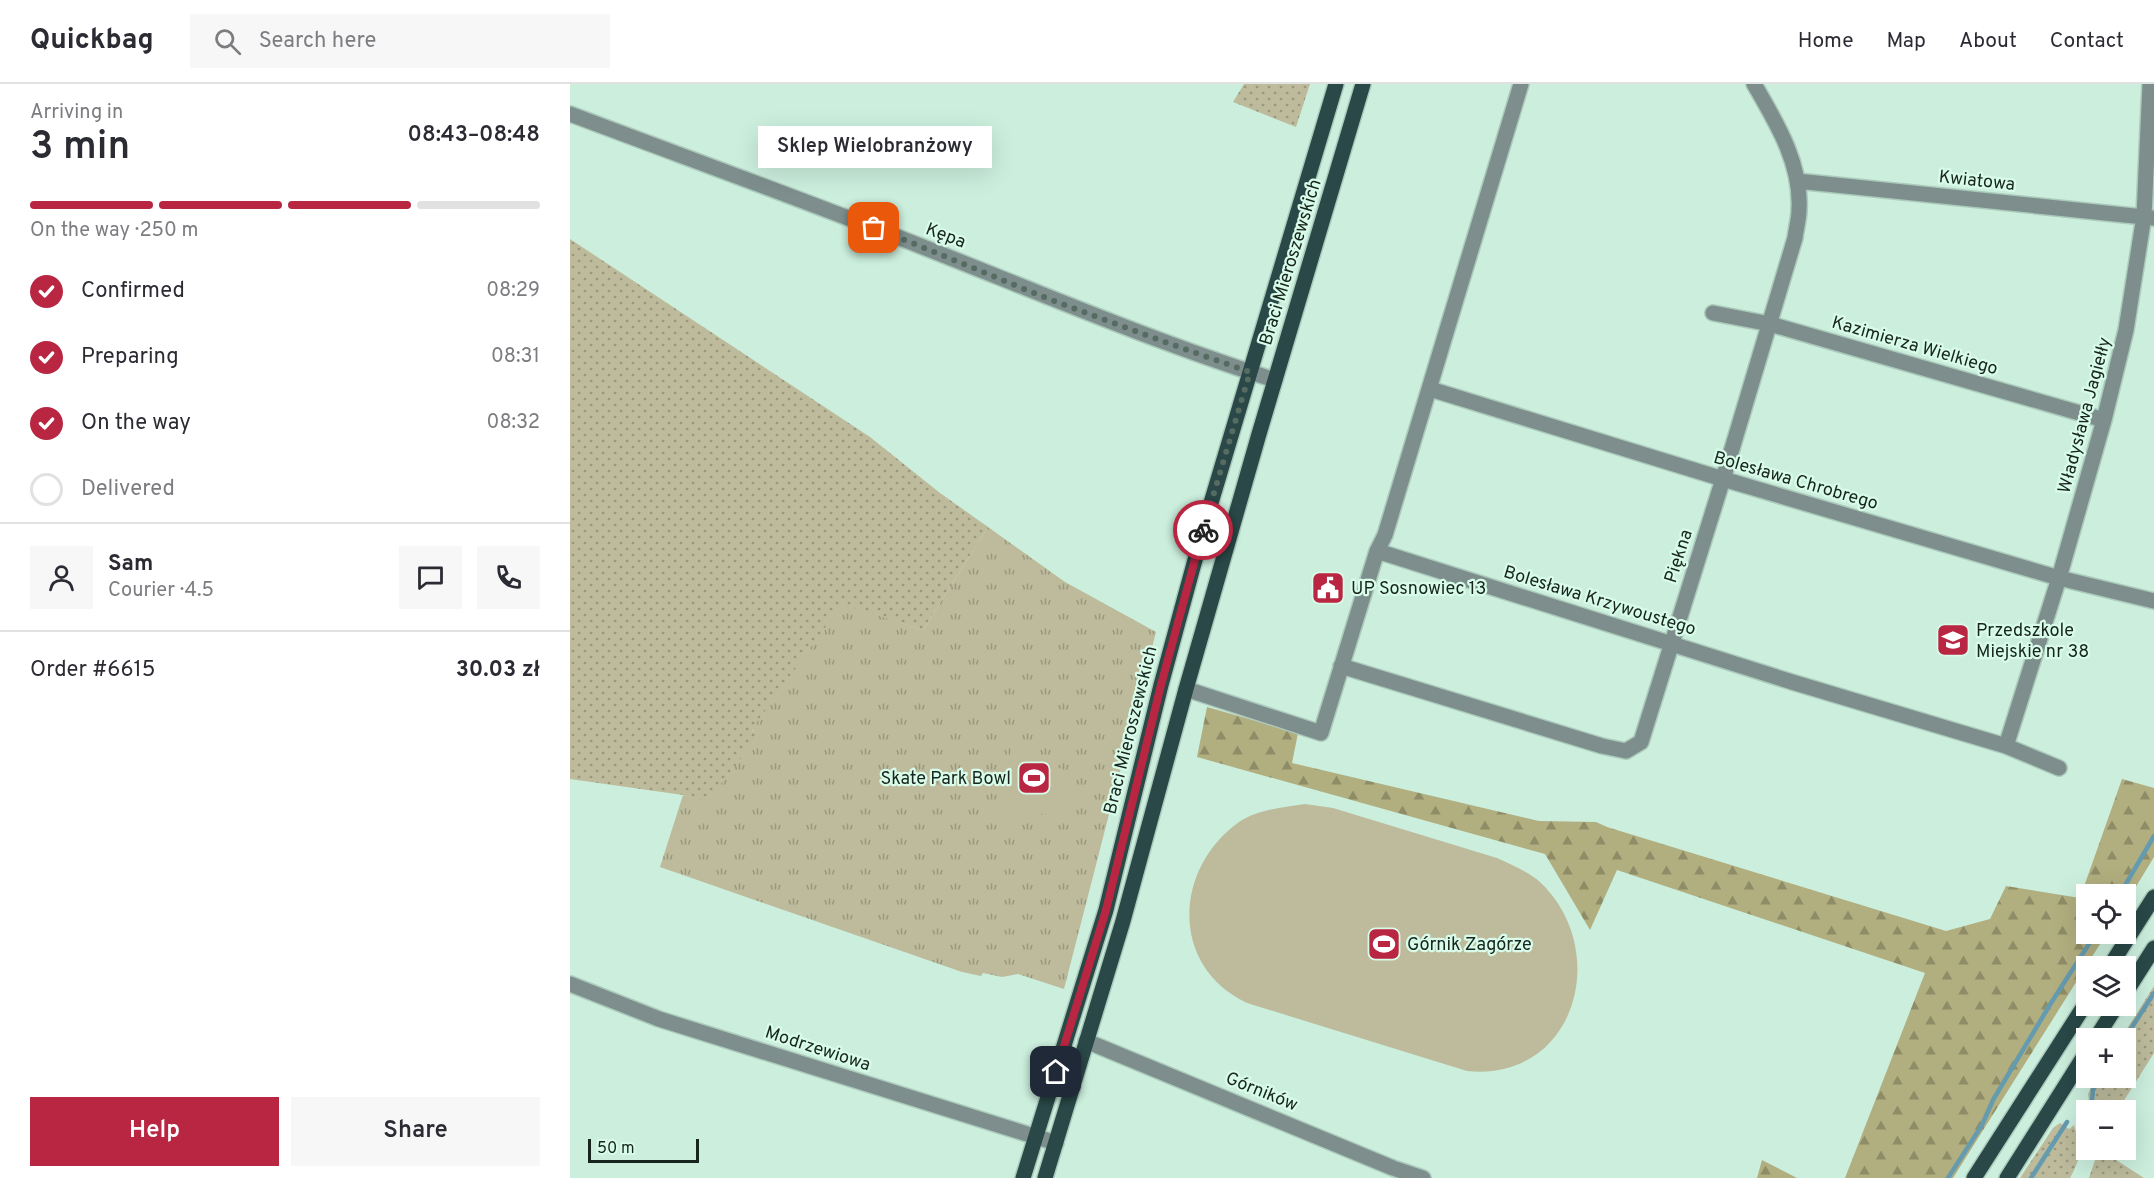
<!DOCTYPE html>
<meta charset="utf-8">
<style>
body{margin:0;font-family:Overpass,sans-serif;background:#f7f7f7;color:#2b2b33;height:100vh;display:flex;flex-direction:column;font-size:22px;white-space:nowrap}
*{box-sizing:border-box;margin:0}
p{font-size:20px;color:#7c7c81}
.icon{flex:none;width:33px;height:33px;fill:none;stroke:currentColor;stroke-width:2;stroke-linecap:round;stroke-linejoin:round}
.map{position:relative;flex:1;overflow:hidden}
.side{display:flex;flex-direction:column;background:#fff;width:570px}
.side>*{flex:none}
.buttons{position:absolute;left:1506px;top:800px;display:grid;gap:12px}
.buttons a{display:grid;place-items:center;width:60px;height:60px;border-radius:0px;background:#fff;box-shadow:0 6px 24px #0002;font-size:30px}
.scale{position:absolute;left:18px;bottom:15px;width:111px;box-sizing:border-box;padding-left:6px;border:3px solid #17251e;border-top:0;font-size:16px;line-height:21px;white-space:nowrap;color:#17251e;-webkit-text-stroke:4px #d9fcea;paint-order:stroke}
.pin{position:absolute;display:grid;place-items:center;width:51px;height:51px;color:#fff;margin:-26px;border-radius:12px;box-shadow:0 3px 9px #0006}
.courier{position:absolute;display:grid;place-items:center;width:60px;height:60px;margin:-30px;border:4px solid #b82642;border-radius:50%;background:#fff;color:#222;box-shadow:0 2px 8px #0007}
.bubble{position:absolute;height:42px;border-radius:0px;background:#fff;box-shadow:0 6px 24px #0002;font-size:20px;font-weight:600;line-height:42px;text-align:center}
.summary em{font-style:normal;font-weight:600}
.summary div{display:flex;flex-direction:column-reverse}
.summary{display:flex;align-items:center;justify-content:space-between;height:102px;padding:0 30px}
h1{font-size:39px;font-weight:600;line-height:45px}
.bar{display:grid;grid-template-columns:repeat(4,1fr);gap:9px 6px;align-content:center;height:72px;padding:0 30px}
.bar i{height:8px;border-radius:4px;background:#e1e1e2}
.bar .on{background:#b82642}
.bar p{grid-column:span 4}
.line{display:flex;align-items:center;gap:15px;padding:0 30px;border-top:2px solid #e1e1e2}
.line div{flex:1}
.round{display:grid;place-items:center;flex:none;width:63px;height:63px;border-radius:0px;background:#f7f7f7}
ol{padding:0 30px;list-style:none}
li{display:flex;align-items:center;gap:18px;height:66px}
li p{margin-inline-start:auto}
li .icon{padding:6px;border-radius:50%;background:#b82642;color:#fff;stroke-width:4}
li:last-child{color:#7c7c81}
li i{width:33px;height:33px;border:3px solid #e1e1e2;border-radius:50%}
.primary-button{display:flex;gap:12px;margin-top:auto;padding:12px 30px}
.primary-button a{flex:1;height:69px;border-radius:0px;background:#b82642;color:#fff;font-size:24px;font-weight:600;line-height:69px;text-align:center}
.primary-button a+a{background:#f7f7f7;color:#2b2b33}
header{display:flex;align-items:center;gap:36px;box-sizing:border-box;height:84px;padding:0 30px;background:#fff;border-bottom:2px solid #e1e1e2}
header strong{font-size:28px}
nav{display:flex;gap:33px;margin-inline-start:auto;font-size:21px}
.search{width:420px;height:54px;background:#f7f7f7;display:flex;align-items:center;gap:15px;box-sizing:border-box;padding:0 21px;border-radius:0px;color:#7c7c81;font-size:22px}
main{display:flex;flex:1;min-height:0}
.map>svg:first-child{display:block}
.grass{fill:url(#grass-dots)}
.forest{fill:url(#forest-firs)}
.park{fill:url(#park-tufts)}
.pitch{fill:#bdbb9c}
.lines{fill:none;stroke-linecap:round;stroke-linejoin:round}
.stream{stroke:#659baf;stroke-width:4.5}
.minor-casing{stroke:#abcabb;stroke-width:18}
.major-casing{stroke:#abcabb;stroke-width:18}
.minor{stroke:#7d8e8d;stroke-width:15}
.major{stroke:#294847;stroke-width:15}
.done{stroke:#566b61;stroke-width:6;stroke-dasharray:0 10.8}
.route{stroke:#b82642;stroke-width:8}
.labels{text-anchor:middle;stroke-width:4.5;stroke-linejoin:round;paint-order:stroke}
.street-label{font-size:18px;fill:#17251e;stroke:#d9fcea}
.poi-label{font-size:18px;fill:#17251e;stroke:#d9fcea;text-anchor:start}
</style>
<header>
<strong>Quickbag</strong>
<div class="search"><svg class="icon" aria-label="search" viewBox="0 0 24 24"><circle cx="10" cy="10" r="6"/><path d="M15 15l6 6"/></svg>Search here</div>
<nav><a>Home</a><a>Map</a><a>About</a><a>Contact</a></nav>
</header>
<main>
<section class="side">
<div class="summary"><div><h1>3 min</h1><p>Arriving in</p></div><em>08:43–08:48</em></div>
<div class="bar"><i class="on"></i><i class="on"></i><i class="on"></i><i></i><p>On the way · 250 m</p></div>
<ol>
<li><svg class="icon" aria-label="check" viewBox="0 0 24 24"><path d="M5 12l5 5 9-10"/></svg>Confirmed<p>08:29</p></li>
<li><svg class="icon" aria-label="check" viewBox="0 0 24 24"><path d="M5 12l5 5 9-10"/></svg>Preparing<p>08:31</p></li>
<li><svg class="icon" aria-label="check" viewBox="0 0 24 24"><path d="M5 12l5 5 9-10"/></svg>On the way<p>08:32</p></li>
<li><i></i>Delivered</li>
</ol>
<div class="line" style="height:108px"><a class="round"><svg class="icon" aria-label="person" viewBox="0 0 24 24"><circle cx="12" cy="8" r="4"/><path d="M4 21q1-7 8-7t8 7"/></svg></a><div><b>Sam</b><p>Courier · 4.5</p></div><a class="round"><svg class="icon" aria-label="chat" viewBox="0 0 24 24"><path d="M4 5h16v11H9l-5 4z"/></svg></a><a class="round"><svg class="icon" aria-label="phone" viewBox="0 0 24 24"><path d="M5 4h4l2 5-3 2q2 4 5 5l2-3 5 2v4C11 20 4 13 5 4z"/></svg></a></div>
<div class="line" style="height:78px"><div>Order #6615</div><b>30.03 zł</b></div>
<div class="primary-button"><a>Help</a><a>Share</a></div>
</section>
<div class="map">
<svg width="1584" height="1094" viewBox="0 0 1584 1094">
<defs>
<pattern id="grass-dots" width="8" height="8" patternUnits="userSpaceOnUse" patternTransform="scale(1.5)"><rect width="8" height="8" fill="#bdbb9c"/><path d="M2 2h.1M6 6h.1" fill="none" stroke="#99987f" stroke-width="1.8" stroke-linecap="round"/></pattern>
<pattern id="forest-firs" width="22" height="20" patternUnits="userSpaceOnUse" patternTransform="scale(1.5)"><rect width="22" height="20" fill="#b1ae7f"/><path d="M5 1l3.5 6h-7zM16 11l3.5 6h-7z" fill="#8f8d67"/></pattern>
<pattern id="park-tufts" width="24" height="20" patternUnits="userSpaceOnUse" patternTransform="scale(1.5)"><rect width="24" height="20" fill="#bdbb9c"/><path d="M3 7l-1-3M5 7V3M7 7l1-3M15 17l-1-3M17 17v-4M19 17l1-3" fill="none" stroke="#99987f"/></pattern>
</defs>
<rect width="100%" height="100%" fill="#cbeedd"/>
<path class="grass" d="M674 0H740L726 43 663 18Z
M0 155 300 353 370 409 418 443 353 546 272 521 182 646 189 652 137 718 113 711 0 695Z
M1584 902V969L1548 1026H1520L1518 1010 1526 993H1556V954H1551Z
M1490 1039 1499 1045 1504 1041C1511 1065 1512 1072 1500 1094H1450L1483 1044Z
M1531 1069 1537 1070 1574 1094H1519L1526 1073Z"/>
<path class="forest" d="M637 623 728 649 722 679 969 737 1026 738 1037 743 1376 847 1420 835 1436 802 1510 814 1552 695 1584 704V773L1556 819V810H1516V849H1537L1383 1094H1275L1355 889 1047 786 1020 846 975 770 627 673Z
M1192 1076 1227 1094H1187Z"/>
<path class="park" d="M418 443 495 498 586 548 494 905 448 890 432 893 413 889 411 892 392 888 90 783 113 711 137 717 188 653 182 645 272 520 353 546Z"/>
<path class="pitch" d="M442 665 492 685 502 703 513 706 502 737 469 729 461 738 432 730 436 715 425 710Z
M735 720 763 724 927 774C942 781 959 788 971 799 1042 868 1005 998 897 987L677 919C600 883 603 785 669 738 687 726 714 723 735 720Z"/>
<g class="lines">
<path class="stream" d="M1550 810 1584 752
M1555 954 1584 909
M1522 1016 1523 1006 1531 993
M1378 1094 1412 1041 1423 1016 1481 919 1526 849
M1461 1094 1497 1038"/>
<defs>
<path id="minor" d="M0 30C117 74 236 117 353 163 470 209 585 258 705 296
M1227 97 1584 134
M1143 229 1200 240 1534 336
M860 305 1153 395 1489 494 1584 517
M807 467 815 451 951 0
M771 582 1032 662 1056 667 1071 658 1153 395 1225 154C1226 145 1229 135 1229 126 1232 80 1206 38 1184 0
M616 605 751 649 807 467 1222 598 1436 662 1489 684
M1436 662 1489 494 1534 336 1556 246 1574 132 1580 0
M0 900 89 935 486 1059
M516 957 823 1084 853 1094"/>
<path id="major" d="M1540 882 1584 813
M1556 908 1584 864
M1526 954 1547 921
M453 1094 536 826 591 601 635 439 766 0
M475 1094 553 837 616 605 689 350 793 0
M1404 1094 1516 919
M1437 1094 1516 969"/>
</defs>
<use href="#minor" class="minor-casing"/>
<use href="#major" class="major-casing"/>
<use href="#minor" class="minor"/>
<use href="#major" class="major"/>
</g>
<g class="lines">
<path class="done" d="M304 144C361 166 417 190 474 213 542 239 611 264 680 288L633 446"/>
<path class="route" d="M486 988 536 826 591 601 633 446"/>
</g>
<defs>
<symbol id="civic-square" viewBox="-11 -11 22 22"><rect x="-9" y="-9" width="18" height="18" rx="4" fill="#b82642" stroke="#d9fcea"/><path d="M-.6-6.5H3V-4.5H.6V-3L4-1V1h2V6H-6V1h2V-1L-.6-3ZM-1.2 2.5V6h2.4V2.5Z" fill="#fff"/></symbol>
<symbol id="school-square" viewBox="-11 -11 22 22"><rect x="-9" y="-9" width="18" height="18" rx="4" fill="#b82642" stroke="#d9fcea"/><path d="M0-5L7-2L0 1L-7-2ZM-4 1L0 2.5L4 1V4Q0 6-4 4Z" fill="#fff"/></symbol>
<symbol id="stadium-square" viewBox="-11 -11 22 22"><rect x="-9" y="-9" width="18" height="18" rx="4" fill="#b82642" stroke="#d9fcea"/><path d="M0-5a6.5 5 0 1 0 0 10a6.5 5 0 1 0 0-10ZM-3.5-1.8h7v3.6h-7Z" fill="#fff"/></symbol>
</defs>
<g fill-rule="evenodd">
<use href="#civic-square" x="739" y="485" width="38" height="38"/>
<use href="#school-square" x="1364" y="537" width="38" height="38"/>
<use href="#stadium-square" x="445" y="675" width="38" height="38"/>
<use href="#stadium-square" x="795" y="841" width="38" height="38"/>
</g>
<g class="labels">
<g class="street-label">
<text transform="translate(1407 96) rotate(6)" y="6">Kwiatowa</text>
<text transform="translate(376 151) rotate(21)" y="6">Kępa</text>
<text transform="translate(720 178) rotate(-73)" y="6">Braci Mieroszewskich</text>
<text transform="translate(1345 261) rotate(16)" y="6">Kazimierza Wielkiego</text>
<text transform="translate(1514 331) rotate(-75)" y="6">Władysława Jagiełły</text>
<text transform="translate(1226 396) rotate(16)" y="6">Bolesława Chrobrego</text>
<text transform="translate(1108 472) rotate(-72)" y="6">Piękna</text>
<text transform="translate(1030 516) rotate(17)" y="6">Bolesława Krzywoustego</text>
<text transform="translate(560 646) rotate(-76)" y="6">Braci Mieroszewskich</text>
<text transform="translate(248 964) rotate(18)" y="6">Modrzewiowa</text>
<text transform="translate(692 1007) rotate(22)" y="6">Górników</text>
</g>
<g class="poi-label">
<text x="781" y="510">UP Sosnowiec 13</text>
<text x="1406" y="552">Przedszkole<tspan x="1406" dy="21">Miejskie nr 38</tspan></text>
<text x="441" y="700" text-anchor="end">Skate Park Bowl</text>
<text x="837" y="866">Górnik Zagórze</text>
</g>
</g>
</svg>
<div class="buttons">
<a><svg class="icon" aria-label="locate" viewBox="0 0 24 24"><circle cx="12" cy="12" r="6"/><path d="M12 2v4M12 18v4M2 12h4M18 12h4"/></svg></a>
<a><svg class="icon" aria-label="layers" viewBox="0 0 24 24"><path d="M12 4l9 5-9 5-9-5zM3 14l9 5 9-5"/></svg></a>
<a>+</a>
<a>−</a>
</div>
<div class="scale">50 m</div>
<div class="pin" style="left:304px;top:144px;background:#ea580c"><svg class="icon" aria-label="bag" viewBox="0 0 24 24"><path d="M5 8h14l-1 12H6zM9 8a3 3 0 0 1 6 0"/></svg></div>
<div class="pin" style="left:486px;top:988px;background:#1f2937"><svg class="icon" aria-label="home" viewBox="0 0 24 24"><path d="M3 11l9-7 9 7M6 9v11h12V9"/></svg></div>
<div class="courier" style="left:633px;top:446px"><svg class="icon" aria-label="bike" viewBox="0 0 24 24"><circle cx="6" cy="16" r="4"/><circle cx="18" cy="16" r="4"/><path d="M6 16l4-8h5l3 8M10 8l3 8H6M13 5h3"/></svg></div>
<div class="bubble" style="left:188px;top:42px;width:234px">Sklep Wielobranżowy</div>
</div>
</main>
